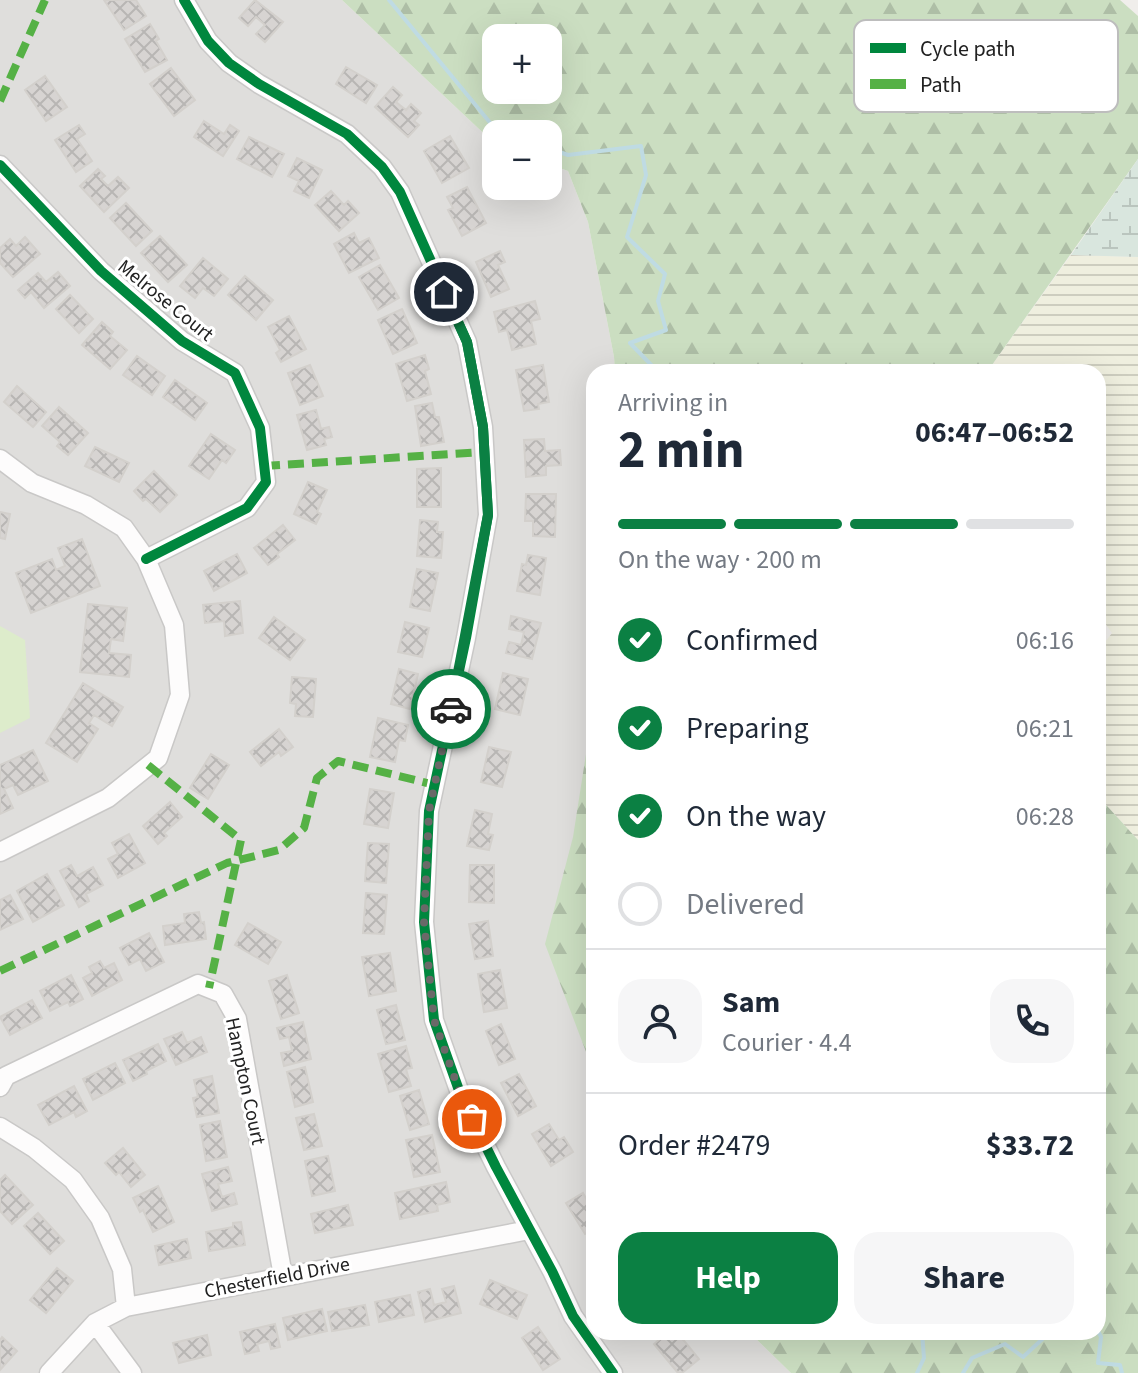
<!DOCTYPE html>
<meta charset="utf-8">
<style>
body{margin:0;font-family:"Source Sans 3",sans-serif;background:#f6f6f7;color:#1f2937;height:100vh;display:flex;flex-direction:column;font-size:30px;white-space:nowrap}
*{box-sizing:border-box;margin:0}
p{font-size:26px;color:#747a83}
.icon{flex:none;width:44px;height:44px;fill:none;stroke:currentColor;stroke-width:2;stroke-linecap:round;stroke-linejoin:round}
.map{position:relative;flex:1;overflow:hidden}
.drawer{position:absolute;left:586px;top:364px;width:520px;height:976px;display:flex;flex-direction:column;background:#fff;border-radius:24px;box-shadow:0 8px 32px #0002}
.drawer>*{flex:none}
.tools{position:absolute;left:482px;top:24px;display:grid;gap:16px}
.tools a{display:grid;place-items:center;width:80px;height:80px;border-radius:16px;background:#fff;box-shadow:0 8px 32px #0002;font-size:40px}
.pin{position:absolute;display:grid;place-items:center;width:68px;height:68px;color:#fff;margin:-34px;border:4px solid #fff;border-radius:50%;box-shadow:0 2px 8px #0007}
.courier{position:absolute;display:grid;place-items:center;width:80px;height:80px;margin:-40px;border:6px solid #0b8043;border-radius:50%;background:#fff;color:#222;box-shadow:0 2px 10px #0007}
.overview em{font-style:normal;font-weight:700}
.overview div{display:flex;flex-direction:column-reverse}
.overview{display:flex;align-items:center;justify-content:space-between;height:136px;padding:0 32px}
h1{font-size:52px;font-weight:700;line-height:60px}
.bar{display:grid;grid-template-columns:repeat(4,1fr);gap:12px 8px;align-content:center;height:96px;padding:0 32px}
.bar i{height:10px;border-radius:6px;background:#e0e1e3}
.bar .on{background:#0b8043}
.bar p{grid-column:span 4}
.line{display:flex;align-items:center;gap:20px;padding:0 32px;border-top:2px solid #e0e1e3}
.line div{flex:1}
.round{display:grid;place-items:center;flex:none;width:84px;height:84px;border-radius:24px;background:#f6f6f7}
ol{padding:0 32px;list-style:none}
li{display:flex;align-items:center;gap:24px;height:88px}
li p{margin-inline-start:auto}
li .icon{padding:8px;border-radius:50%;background:#0b8043;color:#fff;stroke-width:4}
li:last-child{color:#747a83}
li i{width:44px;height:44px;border:4px solid #e0e1e3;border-radius:50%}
.primary-button{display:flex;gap:16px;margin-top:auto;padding:16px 32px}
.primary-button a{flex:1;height:92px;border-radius:24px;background:#0b8043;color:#fff;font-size:32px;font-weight:700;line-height:92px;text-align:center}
.primary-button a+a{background:#f6f6f7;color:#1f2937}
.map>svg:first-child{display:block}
.residential{fill:#dfdedc}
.farmland{fill:url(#farmland-rules)}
.grass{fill:#ddeccb}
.forest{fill:url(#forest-firs);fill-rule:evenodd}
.wetland{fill:url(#wetland-marsh)}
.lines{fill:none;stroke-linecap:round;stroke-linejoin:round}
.stream{stroke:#bfdbe3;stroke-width:4}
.building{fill:url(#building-cross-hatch);stroke:#d3d0cc;stroke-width:2}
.minor-casing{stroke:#c9c8c7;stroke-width:21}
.minor{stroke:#fdfcfc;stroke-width:18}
.quiet{stroke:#55b145;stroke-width:8;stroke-dasharray:16 8;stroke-linecap:butt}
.cycleway-casing{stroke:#fff;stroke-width:15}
.cycleway{stroke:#00873e;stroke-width:10}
.done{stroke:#6a6968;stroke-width:8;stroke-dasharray:0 14.4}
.route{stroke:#0b8043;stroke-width:10}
.labels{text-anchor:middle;stroke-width:6;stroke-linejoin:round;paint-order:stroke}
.street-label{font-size:20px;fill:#222;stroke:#fff}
.key{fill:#fff;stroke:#bdbdbd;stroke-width:2}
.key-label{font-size:22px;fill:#222}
</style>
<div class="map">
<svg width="1138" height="1373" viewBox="0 0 1138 1373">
<defs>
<pattern id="farmland-rules" width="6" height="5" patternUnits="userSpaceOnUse" patternTransform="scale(2)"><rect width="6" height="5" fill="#efefdf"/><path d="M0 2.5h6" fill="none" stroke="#cdcdbf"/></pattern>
<pattern id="forest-firs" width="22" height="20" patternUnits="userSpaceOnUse" patternTransform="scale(2)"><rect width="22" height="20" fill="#cbdec1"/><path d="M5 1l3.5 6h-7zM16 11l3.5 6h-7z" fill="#aebea6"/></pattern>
<pattern id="wetland-marsh" width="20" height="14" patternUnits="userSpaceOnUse" patternTransform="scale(2)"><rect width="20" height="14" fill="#d9e6de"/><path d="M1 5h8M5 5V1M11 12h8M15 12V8" fill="none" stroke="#bac5be"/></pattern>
<pattern id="building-cross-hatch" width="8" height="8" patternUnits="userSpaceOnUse" patternTransform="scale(2)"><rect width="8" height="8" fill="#d7d4d2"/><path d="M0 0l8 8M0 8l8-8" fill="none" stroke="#b8b6b4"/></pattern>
</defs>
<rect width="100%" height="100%" fill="#f0eeeb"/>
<path class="residential" d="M0 0H342L496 145V186H548V164L568 171 588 222 614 357 615 372H594V1332H749L791 1373H0Z"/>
<path class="farmland" d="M1071 255 1138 257V840L1098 796V651L1112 633 1098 614V372H987Z"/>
<path class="grass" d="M0 626 25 640 30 718 0 733Z"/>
<path class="forest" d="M342 0H1120L1138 16V159L987 372H615L614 357 588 222 568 171 548 164V134H496V145ZM548 38V90H496V38Z
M594 703V1059L588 1057 545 944 573 837Z
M1098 796 1138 840V1373H791L749 1332H1098Z"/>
<path class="wetland" d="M1138 159V257L1071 255Z"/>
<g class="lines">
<path class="stream" d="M389 0 492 125 514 134
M548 148 568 155 641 146 646 175 627 237 665 274 658 301 666 330 630 343 658 372
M1098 1331 1101 1337 1098 1363 1120 1365 1122 1373
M917 1373 924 1358 922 1332
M963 1373 972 1358 1005 1344 1023 1357 1050 1332"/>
</g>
<path class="building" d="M104 0H136L146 16 124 30Z
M255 0 283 22 265 42 256 34 265 25 256 17 248 26 239 18Z
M150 24 159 39 156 41 167 60 145 72 125 39Z
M346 67 377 85 366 103 336 84Z
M171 68 195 100 174 116 150 84Z
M45 76 67 107 46 121 25 90Z
M393 87 402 95 396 102 406 110 411 104 421 113 414 121 419 125 408 137 375 107Z
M204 121 224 134 230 125 239 131 223 156 194 137Z
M79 125 85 134 77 139 92 161 76 172 55 140Z
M450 136 469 168 442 183 424 151Z
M249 137 284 154 272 177 237 159Z
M297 158 322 170 309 198 294 191 299 181 288 176Z
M98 169 105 176 101 179 108 186 118 177 129 188 104 212 80 186Z
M467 187 486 223 462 236 448 210 453 208 447 197Z
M331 191 344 205 348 201 359 213 339 231 315 205Z
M126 203 152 231 136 246 110 218Z
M354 233 359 243 369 238 379 258 349 273 334 244Z
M160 236 187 265 168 282 141 253Z
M25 237 40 254 13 277 0 263V248L10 239 16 246Z
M500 251 505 262 498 265 509 289 491 297 476 262Z
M203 258 228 279 214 296 203 288 195 298 180 286Z
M380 265 399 298 378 310 359 277Z
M58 272 70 286 44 308 31 292 25 298 18 290 38 273 46 282Z
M245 276 273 300 256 320 228 295Z
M70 295 93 319 79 333 56 309Z
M535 301 540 319 531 321 536 344 512 350 507 330 499 332 494 312Z
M402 309 417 343 393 354 378 320Z
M289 316 306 349 281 362 276 353 280 350 268 327Z
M102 322 113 332 110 336 127 350 110 369 82 345Z
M425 355 429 369 425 371 431 394 407 401 396 364Z
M137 356 165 376 152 395 123 375Z
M310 365 323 396 300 405 288 373Z
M543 365 549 402 538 404 539 409 524 411 516 370Z
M175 380 207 403 195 420 163 397Z
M17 386 46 412 33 427 4 402Z
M432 403 435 417H439L444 442 421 446 415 406Z
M59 407 88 433 68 455 57 446 60 442 42 426Z
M316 410 321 429 329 427 332 437 324 439 326 445 307 450 297 415Z
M211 434 235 450 226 463 222 460 209 479 189 466Z
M544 439 545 451 560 450 561 465 546 466V475L526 477 524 440Z
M95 447 129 463 119 482 85 466Z
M441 468V507H417V469Z
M154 471 177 495 160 512 146 499 143 501 134 491Z
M308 482 327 490 317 512 321 514 316 524 294 514Z
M526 494H556L555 537 533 536V521H525Z
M0 512 10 514 5 539 0 538Z
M420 520 438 522 437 532H443L441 558 417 556Z
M283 525 295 540 277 554 279 557 268 565 254 548Z
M82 539 100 586 31 613 16 573 52 559 56 570 65 566 58 548Z
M237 554 247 573 214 591 204 571Z
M528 555 546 558 540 595 517 591 522 564 526 565Z
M417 569 438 573 430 611 410 607Z
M240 601 243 633 225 636 224 621 205 623 203 605Z
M88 604 127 608 123 641 111 639 109 653 131 655 129 677 80 672Z
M511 616 541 623 532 659 506 653 509 642 521 645 524 632 509 629Z
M274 617 305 640 290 660 259 638Z
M405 622 429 628 422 657 398 652Z
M399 669 418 674 410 709 391 704Z
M503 673 528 679 520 715 495 709Z
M292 677 316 679 313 717 295 716 296 704 290 703Z
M83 683 123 707 112 726 94 715 89 723 98 729 77 762 46 743Z
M378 718 408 725 405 741 399 740 395 762 370 757Z
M279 729 293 747 281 756 279 752 261 766 250 752Z
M489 747 511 752 502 787 481 782Z
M33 750 48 781 18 795 13 785 4 789 13 808 0 814V765Z
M211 754 229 765 208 799 190 788Z
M370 789 394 793 388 828 364 824Z
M170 802 182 817 164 833 167 836 158 844 143 826Z
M475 810 492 814 488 834 493 835 489 850 467 846Z
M129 834 145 863 118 878 108 859 118 854 112 843Z
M368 843 389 844 386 883 365 881Z
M71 865 77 876 93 867 103 885 86 894 89 901 79 907 60 871Z
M470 865H494V903L469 902Z
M47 874 64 905 33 922 17 891Z
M366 893 387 895 384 934 363 933Z
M10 895 23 919 0 930V900Z
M199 912 201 923 204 922 206 939 165 945 163 926 185 923 184 914Z
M488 921 493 956 475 959 469 924Z
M248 923 281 942 268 964 235 945Z
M149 933 164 962 146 971 140 959 129 965 120 948Z
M390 953 396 991 369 996 362 957Z
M100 961 104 968 114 963 122 980 92 996 83 978 92 973 89 967Z
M500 970 507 1008 484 1012 478 974Z
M71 975 83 999 70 1006 68 1002 50 1011 40 991Z
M287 975 299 1013 281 1019 269 981Z
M32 1000 42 1018 10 1035 0 1017Z
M396 1005 405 1040 386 1044 377 1010Z
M303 1022 311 1059 284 1066 281 1053 292 1051 289 1037 280 1039 277 1028Z
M501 1024 515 1059 499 1065 486 1031Z
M182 1032 187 1043 201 1037 207 1052 176 1065 164 1039Z
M158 1044 166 1061 146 1071 147 1074 133 1081 123 1060Z
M406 1046 412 1068 406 1069 411 1086 389 1092 378 1054Z
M115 1063 125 1083 93 1100 83 1079Z
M305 1067 313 1102 295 1107 287 1072Z
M519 1074 536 1106 518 1116 501 1083Z
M212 1076 219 1113 197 1117 193 1098 198 1097 194 1080Z
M74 1086 87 1111 76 1117 74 1112 49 1125 38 1105Z
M419 1090 429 1124 410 1130 400 1096Z
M314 1114 322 1146 304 1150 296 1118Z
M220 1121 227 1157 206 1161 200 1125Z
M549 1124 559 1140 564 1137 573 1152 551 1166 532 1134Z
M432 1135 440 1172 414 1177 406 1140Z
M123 1148 145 1175 131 1187 119 1172 116 1175 105 1163Z
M328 1156 335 1191 312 1196 305 1161Z
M228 1167 232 1181 218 1184 222 1197 234 1193 237 1204 212 1211 202 1174Z
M5 1175 33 1205 12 1224 0 1211V1180Z
M446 1182 450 1202 437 1205 438 1211 400 1219 395 1193Z
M158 1186 174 1222 153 1232 143 1210 140 1212 133 1198Z
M583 1193 594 1213V1229L585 1234 566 1203Z
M348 1205 353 1225 315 1233 311 1214Z
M38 1213 64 1241 50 1254 24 1226Z
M241 1222 245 1245 209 1251 206 1232 233 1227V1223Z
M187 1239 191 1258 159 1265 155 1246Z
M57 1268 73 1281 46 1313 30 1300Z
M490 1280 527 1295 517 1319 480 1304Z
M454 1286 461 1313 425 1322 418 1292 430 1289 434 1305 446 1302 442 1289Z
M410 1295 414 1315 379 1322 375 1302Z
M365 1305 369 1325 332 1331 328 1312Z
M322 1309 327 1331 288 1340 283 1318Z
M275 1324 280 1347 271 1349 269 1341 257 1344 259 1351 245 1354 240 1332Z
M538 1327 560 1359 543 1370 522 1338Z
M668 1332H677L699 1359 682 1373H678L654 1344Z
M207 1335 211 1355 179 1363 173 1343Z
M2 1337 17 1351 0 1370V1340Z"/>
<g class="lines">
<defs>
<path id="minor" d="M184 0 208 41 229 63 259 84 347 134 382 167 400 192 467 342 483 427 488 515 466 638 429 811 424 922 434 1020 461 1096 496 1167 552 1271 573 1316 613 1373
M0 165 101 271 182 341 235 373 260 428 266 482 247 508 146 559
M0 459 32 483 86 505 124 528 146 559 174 625 180 695 158 758 108 798 0 852
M0 1087 6 1076 198 984 223 994 237 1019 283 1276
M0 1127 34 1148 73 1180 100 1218 122 1269 126 1307
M95 1323 132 1373
M49 1373 95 1323 126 1307 529 1230"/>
</defs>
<use href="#minor" class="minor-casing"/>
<use href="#minor" class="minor"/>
<path class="quiet" d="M0 101 45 0
M264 466 484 452
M148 765 241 840 209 988
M0 971 227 863 279 850 304 828 317 778 338 761 435 785"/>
<defs>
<path id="cycleway" d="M184 0 208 41 229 63 259 84 347 134 382 167 400 192 467 342 483 427 488 515 466 638 429 811 424 922 434 1020 461 1096 496 1167 552 1271 573 1316 613 1373
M0 165 101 271 182 341 235 373 260 428 266 482 247 508 146 559"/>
</defs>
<use href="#cycleway" class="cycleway-casing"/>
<use href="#cycleway" class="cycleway"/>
</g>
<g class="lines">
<path class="done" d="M451 709 429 811 424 922 434 1020 461 1096 472 1119"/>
<path class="route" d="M444 292 467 342 483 427 488 515 451 709"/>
</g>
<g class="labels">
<g class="street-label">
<text transform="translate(166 300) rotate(39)" y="7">Melrose Court</text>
<text transform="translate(246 1081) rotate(78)" y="7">Hampton Court</text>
<text transform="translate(277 1277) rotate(-11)" y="7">Chesterfield Drive</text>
</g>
</g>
<rect x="854" y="20" width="264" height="92" rx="12" class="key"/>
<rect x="870" y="43" width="36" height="10" fill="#00873e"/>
<rect x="870" y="79" width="36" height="10" fill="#55b145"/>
<g class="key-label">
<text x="920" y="56">Cycle path</text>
<text x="920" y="92">Path</text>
</g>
</svg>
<div class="tools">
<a>+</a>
<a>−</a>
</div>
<div class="pin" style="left:472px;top:1119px;background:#ea580c"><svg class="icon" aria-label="bag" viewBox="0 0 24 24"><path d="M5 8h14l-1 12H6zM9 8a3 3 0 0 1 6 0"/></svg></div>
<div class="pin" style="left:444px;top:292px;background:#1f2937"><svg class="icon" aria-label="home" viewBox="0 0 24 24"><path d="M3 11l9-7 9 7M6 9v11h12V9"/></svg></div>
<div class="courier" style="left:451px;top:709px"><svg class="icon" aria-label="car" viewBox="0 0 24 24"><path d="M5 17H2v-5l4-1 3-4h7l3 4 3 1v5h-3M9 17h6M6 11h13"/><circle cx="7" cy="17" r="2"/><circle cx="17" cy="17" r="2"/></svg></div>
<section class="drawer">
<div class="overview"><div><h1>2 min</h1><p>Arriving in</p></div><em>06:47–06:52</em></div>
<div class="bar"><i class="on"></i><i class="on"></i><i class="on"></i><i></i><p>On the way · 200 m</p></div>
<ol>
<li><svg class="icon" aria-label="check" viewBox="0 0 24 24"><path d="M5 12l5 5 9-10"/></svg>Confirmed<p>06:16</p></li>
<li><svg class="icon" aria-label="check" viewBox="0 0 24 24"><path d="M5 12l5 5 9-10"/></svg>Preparing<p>06:21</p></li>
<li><svg class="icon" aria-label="check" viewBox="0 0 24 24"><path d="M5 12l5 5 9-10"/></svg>On the way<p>06:28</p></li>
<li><i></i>Delivered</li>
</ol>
<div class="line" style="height:144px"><a class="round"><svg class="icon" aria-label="person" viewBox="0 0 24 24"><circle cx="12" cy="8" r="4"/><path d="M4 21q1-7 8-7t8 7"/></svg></a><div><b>Sam</b><p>Courier · 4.4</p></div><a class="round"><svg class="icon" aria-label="phone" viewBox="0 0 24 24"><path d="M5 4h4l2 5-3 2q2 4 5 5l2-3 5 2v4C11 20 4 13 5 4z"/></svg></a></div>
<div class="line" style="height:104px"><div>Order #2479</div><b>$33.72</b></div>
<div class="primary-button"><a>Help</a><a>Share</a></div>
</section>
</div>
